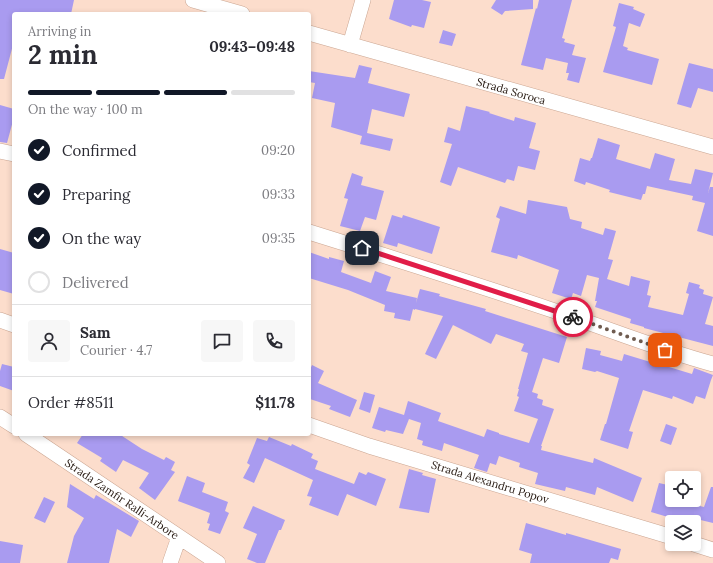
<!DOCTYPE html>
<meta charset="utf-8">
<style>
body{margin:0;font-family:Lora,serif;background:#f7f7f7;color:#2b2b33;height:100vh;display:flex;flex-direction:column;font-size:15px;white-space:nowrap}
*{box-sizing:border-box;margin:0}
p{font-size:13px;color:#7c7c81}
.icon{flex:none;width:22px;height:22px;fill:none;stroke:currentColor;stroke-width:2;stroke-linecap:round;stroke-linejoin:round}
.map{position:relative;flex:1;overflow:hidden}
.sheet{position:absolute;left:12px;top:12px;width:299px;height:424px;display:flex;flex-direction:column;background:#fff;border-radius:4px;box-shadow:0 2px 6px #0003}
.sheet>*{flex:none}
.controls{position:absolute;left:665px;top:471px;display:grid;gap:8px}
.controls a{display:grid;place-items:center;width:36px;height:36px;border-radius:4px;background:#fff;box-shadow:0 2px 6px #0003;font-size:20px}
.pin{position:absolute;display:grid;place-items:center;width:34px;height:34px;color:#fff;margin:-17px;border-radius:8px;box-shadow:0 2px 6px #0006}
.courier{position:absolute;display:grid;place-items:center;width:40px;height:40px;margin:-20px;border:3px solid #e11d48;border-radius:50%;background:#fff;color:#222;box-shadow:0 1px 5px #0007}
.headline em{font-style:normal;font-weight:800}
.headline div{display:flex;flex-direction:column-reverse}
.headline{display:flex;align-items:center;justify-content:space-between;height:68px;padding:0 16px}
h1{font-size:26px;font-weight:800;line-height:30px}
.bar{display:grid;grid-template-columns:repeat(4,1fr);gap:6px 4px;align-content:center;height:48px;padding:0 16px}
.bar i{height:5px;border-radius:3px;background:#e1e1e2}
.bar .on{background:#111827}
.bar p{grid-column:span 4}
.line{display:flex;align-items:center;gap:10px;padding:0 16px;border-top:1px solid #e1e1e2}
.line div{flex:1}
.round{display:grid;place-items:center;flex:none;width:42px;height:42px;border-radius:4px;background:#f7f7f7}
ol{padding:0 16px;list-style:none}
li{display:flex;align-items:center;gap:12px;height:44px}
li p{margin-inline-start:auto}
li .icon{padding:4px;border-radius:50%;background:#111827;color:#fff;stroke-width:4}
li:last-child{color:#7c7c81}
li i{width:22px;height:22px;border:2px solid #e1e1e2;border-radius:50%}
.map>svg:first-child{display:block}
.building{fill:#a99bf0}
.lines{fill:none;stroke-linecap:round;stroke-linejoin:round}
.minor-casing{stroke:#cba692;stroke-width:16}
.minor{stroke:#fff;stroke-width:15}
.done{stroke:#6f5c50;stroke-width:4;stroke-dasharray:0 7.2}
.route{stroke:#e11d48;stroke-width:5}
.labels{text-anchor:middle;stroke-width:3;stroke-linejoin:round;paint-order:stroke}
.street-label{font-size:11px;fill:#23160e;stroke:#fff}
</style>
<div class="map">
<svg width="713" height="563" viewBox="0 0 713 563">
<rect width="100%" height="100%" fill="#fcddcc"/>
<path class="building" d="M0 0H74L71 14H14V41L4 79H0Z
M394 0H422L431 2 424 28 412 25 411 27 389 19Z
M496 0H533V9L505 11 502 15 491 8Z
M539 0H572L562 38 565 39 564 42 575 45 572 55 586 58 579 83 567 80 569 73H566L568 63 546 58 543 70 521 65 536 8 537 9Z
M619 3 634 7 633 9 645 14 640 27 629 23 623 46 628 48 627 50 659 59 652 85 603 72 616 27 613 26Z
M443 30 456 34 452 46 439 43Z
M689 63 713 69V92L698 88 691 108 677 104Z
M359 65 372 68 368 83 410 94 404 117 372 109 367 133 393 139 390 151 360 144 362 136 331 127 335 103 312 98 315 83 309 82V71L355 78Z
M0 105 14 109V117L7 143 0 142Z
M466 106 490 112 489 113 514 121 515 117 536 123 529 148 540 151 535 170 518 166 514 181 507 179 505 183 458 167 451 186 440 182 452 144 444 142 448 127 460 131Z
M598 138 620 145 616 159 650 169 655 153 675 159 669 180 691 184 695 169 713 173 708 193 710 187H713V236L697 231 705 203 692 200 693 196 647 186 645 194H643L641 200 609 192 610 190 586 182 585 185 574 181 580 158 590 161 591 158H592Z
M352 173 363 177 361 185 384 191 376 220 365 217 360 231 340 226 348 199 344 198Z
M528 200 567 207 570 219 582 222 581 228 603 235 605 228 616 231 608 259 613 260 607 279 629 286 631 276 650 281 647 295 651 296 648 307 683 315 689 294 686 293 689 282 700 285 699 288 704 290 703 294 713 297 705 324 713 326V346L644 328V327L630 323 631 319 595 307 597 301H595L599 278 587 275 581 296 573 293 571 299 552 293 559 270 518 255 517 259 491 252 500 219 496 217 500 206 526 214Z
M392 215 402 218 403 215 440 227 432 254 398 243 397 247 383 243Z
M0 249 14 253V294L0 290Z
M309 252 329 259V257L344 261 341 272 371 283 375 271 391 277 386 291 417 298 416 303 420 289 440 294 439 296 486 309 485 311 567 337 559 363 543 358 532 392 538 394 537 398 543 400 542 405 554 409 541 446H542L541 450 593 463 594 458 642 478 633 502 597 487 595 495 566 487 565 491 535 484 538 473 519 467 520 463 499 456 496 465 490 463 487 472 474 468 479 455 444 443 442 451 422 445 423 441 417 439 421 423 409 419 403 434 386 430 385 432 372 428 379 407 404 415 408 401 441 413 438 421 484 437 487 429 499 433V434L529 443 538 419 514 411 519 397 517 396 519 389H518L528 353 521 351 524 344 496 334 491 344 453 325 436 359 425 354 443 316 415 309V310L413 309 410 321 394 318 395 313 384 311 385 305 348 290 309 278Z
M586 348 601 351 600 355 622 361 624 354 657 364 659 360 670 364 669 367 692 374 694 368 713 375 711 380 705 399 696 396 693 404 673 396 672 399 643 390 629 431 633 432 628 449 600 440 605 424H606L619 378 597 371 595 372 582 369Z
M2 364 14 367V391L0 386V371Z
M312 365 324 371 318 383 357 400 350 417 329 409 331 406 310 399 309 401V372Z
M364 392 375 395 370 413 359 409Z
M666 424 677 428 671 445 660 441Z
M83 434H119L142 449 164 460 166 457 175 462 171 470 175 472 155 500 139 488 149 473 123 460 116 472 100 461 102 458 77 443Z
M269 437 291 446 292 444 313 454 311 458 318 461 315 469 354 484 359 472 366 475 368 472 386 479 376 506 347 494 338 516 309 505 312 497 307 496 313 480 265 458 254 483 243 478 250 465 247 463 257 438 267 441Z
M409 469 423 473 422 475 436 479 429 513 399 508Z
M187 476 205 483 202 492 228 502 225 511 229 513 220 534 208 530 210 524 207 523 210 513 178 501Z
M659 483 672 486V500H684L683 502 704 507 711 487H713V523L680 515 678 520 651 512Z
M70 484 94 499 96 495 139 521 131 537 117 529 109 563H67L74 536 84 518 67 507Z
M44 497 55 502 45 523 34 518Z
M253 506 285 520 281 530H279L265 563H257L247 559 257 534 243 528Z
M526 523 566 535V533L621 549 618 560 611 558 609 563H530L532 554 519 550Z
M0 541 23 545 20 563H0Z"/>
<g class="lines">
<defs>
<path id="minor" d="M193 0 242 14
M309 33 713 147
M350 45 363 0
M0 151 14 154
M309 232C389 257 469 282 549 309 604 327 657 349 713 364
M0 320 14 325
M0 417 14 426
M309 425 369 446 672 537
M26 434 218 563
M694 544 713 550
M170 563 179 537"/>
</defs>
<use href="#minor" class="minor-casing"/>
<use href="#minor" class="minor"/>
</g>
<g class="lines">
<path class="done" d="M573 317 665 350"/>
<path class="route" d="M362 248 573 317"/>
</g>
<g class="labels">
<g class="street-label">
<text transform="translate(511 91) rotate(16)" y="4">Strada Soroca</text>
<text transform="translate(490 482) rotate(17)" y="4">Strada Alexandru Popov</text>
<text transform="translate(122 499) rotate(34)" y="4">Strada Zamfir Ralli-Arbore</text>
</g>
</g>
</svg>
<div class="controls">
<a><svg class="icon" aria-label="locate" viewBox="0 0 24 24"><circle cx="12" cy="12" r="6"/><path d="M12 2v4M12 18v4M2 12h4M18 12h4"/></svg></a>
<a><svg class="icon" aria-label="layers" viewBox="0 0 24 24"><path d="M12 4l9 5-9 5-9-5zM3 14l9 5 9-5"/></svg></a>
</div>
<div class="pin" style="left:665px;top:350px;background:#ea580c"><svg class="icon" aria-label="bag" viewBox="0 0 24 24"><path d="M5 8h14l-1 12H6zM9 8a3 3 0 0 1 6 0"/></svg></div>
<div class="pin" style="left:362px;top:248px;background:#1f2937"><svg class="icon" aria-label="home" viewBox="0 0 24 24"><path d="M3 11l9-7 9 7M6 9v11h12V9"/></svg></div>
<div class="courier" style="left:573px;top:317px"><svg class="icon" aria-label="bike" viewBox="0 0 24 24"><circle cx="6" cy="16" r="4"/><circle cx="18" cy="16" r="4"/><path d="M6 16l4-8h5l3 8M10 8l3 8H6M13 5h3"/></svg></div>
<section class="sheet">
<div class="headline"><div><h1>2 min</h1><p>Arriving in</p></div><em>09:43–09:48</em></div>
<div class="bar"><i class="on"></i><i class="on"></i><i class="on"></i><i></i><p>On the way · 100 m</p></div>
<ol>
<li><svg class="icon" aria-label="check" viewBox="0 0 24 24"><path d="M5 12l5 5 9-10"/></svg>Confirmed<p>09:20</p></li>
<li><svg class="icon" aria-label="check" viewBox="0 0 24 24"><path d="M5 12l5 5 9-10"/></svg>Preparing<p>09:33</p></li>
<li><svg class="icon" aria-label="check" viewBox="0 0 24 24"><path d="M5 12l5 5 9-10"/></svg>On the way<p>09:35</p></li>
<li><i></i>Delivered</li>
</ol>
<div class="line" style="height:72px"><a class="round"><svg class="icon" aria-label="person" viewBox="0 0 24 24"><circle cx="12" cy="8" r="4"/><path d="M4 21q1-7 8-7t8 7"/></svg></a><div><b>Sam</b><p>Courier · 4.7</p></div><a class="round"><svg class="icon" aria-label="chat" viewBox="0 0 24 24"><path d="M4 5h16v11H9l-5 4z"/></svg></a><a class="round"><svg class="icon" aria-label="phone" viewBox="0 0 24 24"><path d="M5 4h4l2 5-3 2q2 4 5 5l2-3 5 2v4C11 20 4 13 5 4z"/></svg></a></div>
<div class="line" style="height:52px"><div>Order #8511</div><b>$11.78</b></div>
</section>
</div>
